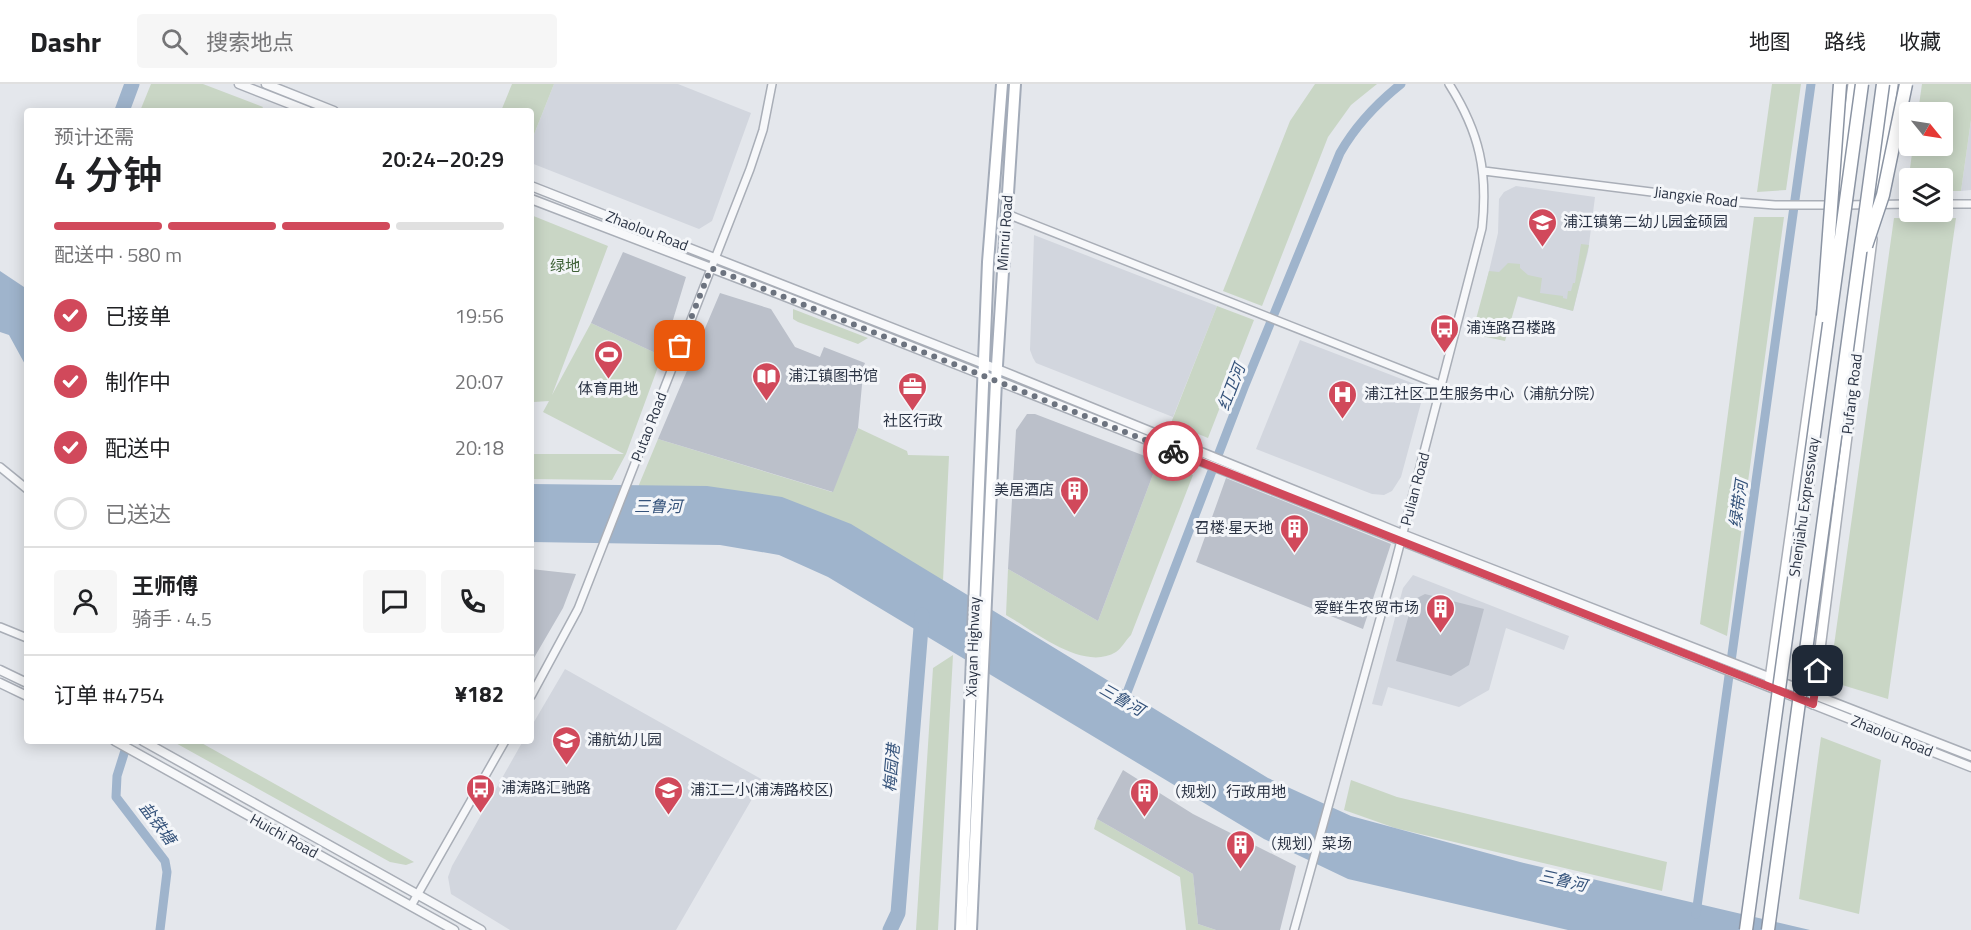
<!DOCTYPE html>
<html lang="zh">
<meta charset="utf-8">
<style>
body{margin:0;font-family:"Titillium Web","Noto Sans SC",sans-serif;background:#f6f6f6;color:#202124;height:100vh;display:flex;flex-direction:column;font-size:22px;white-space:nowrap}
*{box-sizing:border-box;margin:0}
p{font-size:20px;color:#757577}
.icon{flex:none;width:33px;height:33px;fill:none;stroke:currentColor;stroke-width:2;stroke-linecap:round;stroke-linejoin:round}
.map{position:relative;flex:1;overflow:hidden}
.panel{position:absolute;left:24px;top:24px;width:510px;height:636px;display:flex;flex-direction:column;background:#fff;border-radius:6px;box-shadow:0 3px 15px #0003}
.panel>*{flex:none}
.needle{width:39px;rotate:120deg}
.tools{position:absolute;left:1899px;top:18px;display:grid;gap:12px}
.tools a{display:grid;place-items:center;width:54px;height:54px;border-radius:6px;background:#fff;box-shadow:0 3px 15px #0003;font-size:30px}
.pin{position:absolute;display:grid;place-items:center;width:51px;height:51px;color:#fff;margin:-26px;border-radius:12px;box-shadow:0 3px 9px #0006}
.courier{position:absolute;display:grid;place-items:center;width:60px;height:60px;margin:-30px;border:4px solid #d1495b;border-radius:50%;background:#fff;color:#222;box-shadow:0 2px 8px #0007}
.head em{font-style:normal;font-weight:600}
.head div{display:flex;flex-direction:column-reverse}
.head{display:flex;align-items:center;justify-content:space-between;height:102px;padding:0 30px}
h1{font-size:39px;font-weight:600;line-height:45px}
.bar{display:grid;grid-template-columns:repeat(4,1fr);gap:9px 6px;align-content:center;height:72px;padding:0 30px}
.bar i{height:8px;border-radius:4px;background:#e0e0e0}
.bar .selected{background:#d1495b}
.bar p{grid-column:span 4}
.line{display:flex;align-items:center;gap:15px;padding:0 30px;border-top:2px solid #e0e0e0}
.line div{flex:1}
.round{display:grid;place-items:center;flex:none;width:63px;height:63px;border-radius:6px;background:#f6f6f6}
ol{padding:0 30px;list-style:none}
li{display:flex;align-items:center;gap:18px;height:66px}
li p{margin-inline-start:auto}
li .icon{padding:6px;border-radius:50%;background:#d1495b;color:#fff;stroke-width:4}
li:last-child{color:#757577}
li i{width:33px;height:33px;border:3px solid #e0e0e0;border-radius:50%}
header{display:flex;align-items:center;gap:36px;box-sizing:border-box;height:84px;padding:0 30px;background:#fff;border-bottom:2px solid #e0e0e0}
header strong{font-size:28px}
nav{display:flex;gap:33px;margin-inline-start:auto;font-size:21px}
.search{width:420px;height:54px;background:#f6f6f6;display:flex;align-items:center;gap:15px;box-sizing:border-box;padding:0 21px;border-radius:6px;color:#757577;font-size:22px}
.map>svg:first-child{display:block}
.built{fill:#d2d6de}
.green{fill:#c9d6c5}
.water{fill:#9fb4cc}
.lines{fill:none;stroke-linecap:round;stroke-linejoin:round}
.canal{stroke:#9fb4cc;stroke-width:9}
.river{stroke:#9fb4cc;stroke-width:15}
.building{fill:#bbc0ca}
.minor-casing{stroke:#a9aeb7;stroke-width:10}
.tertiary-casing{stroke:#a9aeb7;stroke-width:11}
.secondary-casing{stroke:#a9aeb7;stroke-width:12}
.primary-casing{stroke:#a3abb8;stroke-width:14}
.minor{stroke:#f7f8fa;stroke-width:7}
.tertiary{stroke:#f7f8fa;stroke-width:8}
.secondary{stroke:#fff;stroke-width:9}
.primary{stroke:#fff;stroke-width:10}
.motorway-bridge-casing{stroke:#8b94a3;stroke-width:15;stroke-linecap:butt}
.motorway-bridge{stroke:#fff;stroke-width:12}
.done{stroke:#6c737f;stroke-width:6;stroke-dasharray:0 10.8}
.route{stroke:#d1495b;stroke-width:8}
.labels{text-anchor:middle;stroke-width:6;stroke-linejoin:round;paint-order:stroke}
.street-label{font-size:15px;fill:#2b3445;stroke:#f4f6f9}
.poi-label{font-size:15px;fill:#2b3445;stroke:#f4f6f9;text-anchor:start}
.park-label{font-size:15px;fill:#3f6138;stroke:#f4f6f9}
.water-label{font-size:16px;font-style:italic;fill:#34527a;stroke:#f4f6f9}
</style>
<header>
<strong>Dashr</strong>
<div class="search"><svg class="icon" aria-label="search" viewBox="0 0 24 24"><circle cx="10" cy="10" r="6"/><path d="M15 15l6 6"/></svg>搜索地点</div>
<nav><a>地图</a><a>路线</a><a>收藏</a></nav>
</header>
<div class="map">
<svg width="1971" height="846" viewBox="0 0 1971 846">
<rect width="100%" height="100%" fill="#e4e7ec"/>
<path class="built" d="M554 0H678L751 29 712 137 699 145 531 79V58Z
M1971 36V106L1961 107Z
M1516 102 1595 113 1588 168 1573 227 1485 204 1498 149 1499 115 1504 108Z
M1034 151 1217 222 1173 333 1036 279 1033 274 1030 266Z
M1300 256 1425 304 1401 393 1392 407 1384 411 1372 410 1256 365Z
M1413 491 1569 552 1564 566 1506 544 1489 606 1459 623 1388 603 1382 622 1372 620 1403 504Z
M565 585 763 696 676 846H510L451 810 448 793 452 782 523 657H531V643Z"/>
<path class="green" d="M151 0H203L263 23 261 27H140Z
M512 0H554L531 58V27H501Z
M1315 0H1377L1351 21 1328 53 1262 222 1223 207 1290 37Z
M1772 0H1801L1786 106 1757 108Z
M1922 0H1971V36L1961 107H1943L1942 94H1910L1909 107H1907L1913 62H1942V28H1918Z
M531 131 608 162 552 311 591 239 662 272 626 370 612 396 531 395V370H624L543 328 549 317 534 318 531 315Z
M1754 133H1784L1727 552 1700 540Z
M1894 134H1956L1888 615 1829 597Z
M1581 160 1589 161 1573 227 1518 212 1505 257 1472 250 1489 187 1499 188 1508 179 1520 180V184L1528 191 1542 194 1540 209 1563 212V214L1567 215 1568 207H1571L1573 199H1575Z
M1217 222 1254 236 1208 354 1171 339Z
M793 225 868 254 858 260 798 238 793 235Z
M858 344 907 367 908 371 949 372 943 497 626 432 658 355 832 408Z
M1158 377 1193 391 1131 551C1126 556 1121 565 1116 568 1083 588 1034 547 1006 531L1008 485 1098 537Z
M953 571 938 846H916L933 584Z
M1821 653 1881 676 1859 830 1799 815Z
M172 657H198L414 778 406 781 390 778Z
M1351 696 1397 713 1667 778 1662 807 1395 744 1344 726Z
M1097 735 1193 790 1198 840 1216 846H1186L1180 793 1094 745Z"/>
<path class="water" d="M0 187 27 205V284L9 251 0 248Z
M531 400 707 402 782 413 851 440 1268 694 1351 732 1520 778 1810 846H1568L1348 795 1264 755 828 493 779 471 720 461 531 458Z"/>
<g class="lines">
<path class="canal" d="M1123 619 1245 301 1340 69C1356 41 1376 20 1401 0
M128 657 117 692 116 713 165 777 167 788 160 846
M1696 830 1811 0"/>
<path class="river" d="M122 27 132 0
M890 846 898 829 922 531"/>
</g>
<path class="building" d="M623 168 686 193 662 272 591 239Z
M720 209 771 225 795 263 820 273 824 263 865 279 861 289 863 290 858 344 833 408 658 355Z
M1027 330H1035L1158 377 1098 537 1008 485 1016 346Z
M1226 394 1391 460 1363 545 1196 478Z
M531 485 576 490 563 524 531 579Z
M1425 510 1484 525 1469 581 1451 592 1396 577 1413 516Z
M1123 686 1193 730 1296 782 1280 846H1216L1198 840 1193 790 1097 735Z"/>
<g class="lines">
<defs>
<path id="minor" d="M1484 87 1723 117 1775 121H1834
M1942 120H1971
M1845 121 1910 120
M1007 130 1443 302
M0 383 27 405
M0 543 27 554
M531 612 578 525 750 85 763 46 772 0
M411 822 505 657
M1294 846 1391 495 1482 144C1488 88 1480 49 1449 0"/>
<path id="tertiary" d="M239 0 308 27
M266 0 334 27
M531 102 997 285 1402 450 1971 672
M531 115 784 212 1971 683
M0 586 27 599
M0 599 27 612
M115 657 454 846
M143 657 481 846"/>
<path id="secondary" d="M1877 112 1893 0
M1836 128 1853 0
M1769 602 1822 225
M1813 620 1872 155"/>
<path id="primary" d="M961 846 988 178 1002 0
M971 846 996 297 1015 0"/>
</defs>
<use href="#minor" class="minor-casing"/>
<use href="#tertiary" class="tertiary-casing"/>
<use href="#secondary" class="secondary-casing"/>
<use href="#primary" class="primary-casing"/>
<use href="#minor" class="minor"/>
<use href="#tertiary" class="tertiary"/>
<use href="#secondary" class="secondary"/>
<use href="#primary" class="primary"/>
<defs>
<path id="motorway-bridge" d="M1866 162 1883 111 1906 0
M1823 232 1840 0
M1746 846 1862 0
M1768 846 1883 0"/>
</defs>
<use href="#motorway-bridge" class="motorway-bridge-casing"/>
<use href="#motorway-bridge" class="motorway-bridge"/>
</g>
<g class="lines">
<path class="done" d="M680 262 711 184 1173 367"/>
<path class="route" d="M1173 367 1813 620 1818 587"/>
</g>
<defs>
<symbol id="school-pin" viewBox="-11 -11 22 30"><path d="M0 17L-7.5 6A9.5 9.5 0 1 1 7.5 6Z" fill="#d1495b" stroke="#f4f6f9"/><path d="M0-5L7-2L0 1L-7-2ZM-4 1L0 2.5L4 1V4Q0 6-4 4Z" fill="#fff"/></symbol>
<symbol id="bus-pin" viewBox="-11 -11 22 30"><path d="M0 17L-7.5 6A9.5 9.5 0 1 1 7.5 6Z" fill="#d1495b" stroke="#f4f6f9"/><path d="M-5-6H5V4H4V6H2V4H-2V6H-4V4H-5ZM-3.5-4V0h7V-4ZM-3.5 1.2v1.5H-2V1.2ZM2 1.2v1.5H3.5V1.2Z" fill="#fff"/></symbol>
<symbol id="stadium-pin" viewBox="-11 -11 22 30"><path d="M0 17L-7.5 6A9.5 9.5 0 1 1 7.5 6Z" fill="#d1495b" stroke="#f4f6f9"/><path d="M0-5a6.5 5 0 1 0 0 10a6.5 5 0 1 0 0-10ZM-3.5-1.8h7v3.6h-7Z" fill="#fff"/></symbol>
<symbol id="library-pin" viewBox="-11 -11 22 30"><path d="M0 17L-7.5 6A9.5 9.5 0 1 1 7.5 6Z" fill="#d1495b" stroke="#f4f6f9"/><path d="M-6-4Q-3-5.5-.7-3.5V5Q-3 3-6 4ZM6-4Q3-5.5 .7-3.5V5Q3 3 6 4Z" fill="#fff"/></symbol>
<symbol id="office-pin" viewBox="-11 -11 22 30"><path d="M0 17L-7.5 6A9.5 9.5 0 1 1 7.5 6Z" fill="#d1495b" stroke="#f4f6f9"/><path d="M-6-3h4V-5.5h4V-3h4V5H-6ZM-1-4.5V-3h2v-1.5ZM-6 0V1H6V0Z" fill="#fff"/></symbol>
<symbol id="hospital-pin" viewBox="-11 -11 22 30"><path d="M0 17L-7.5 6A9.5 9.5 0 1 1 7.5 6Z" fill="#d1495b" stroke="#f4f6f9"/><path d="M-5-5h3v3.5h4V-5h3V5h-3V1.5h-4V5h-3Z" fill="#fff"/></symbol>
<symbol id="building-pin" viewBox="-11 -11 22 30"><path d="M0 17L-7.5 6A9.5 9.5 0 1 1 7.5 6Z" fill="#d1495b" stroke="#f4f6f9"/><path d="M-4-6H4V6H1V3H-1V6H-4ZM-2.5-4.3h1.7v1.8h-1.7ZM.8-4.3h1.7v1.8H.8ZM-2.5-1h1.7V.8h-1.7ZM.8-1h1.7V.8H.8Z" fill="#fff"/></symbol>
</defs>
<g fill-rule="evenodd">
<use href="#school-pin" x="1526" y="122" width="33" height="45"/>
<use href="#bus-pin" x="1428" y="228" width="33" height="45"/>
<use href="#stadium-pin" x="592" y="254" width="33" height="45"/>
<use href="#library-pin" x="750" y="276" width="33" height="45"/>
<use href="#office-pin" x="896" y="286" width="33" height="45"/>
<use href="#hospital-pin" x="1326" y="294" width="33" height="45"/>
<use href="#building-pin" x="1058" y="390" width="33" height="45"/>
<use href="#building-pin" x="1278" y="428" width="33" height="45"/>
<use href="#building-pin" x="1424" y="508" width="33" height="45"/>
<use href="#school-pin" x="550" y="640" width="33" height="45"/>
<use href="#bus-pin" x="464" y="688" width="33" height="45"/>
<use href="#school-pin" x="652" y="690" width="33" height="45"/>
<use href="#building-pin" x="1128" y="692" width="33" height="45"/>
<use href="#building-pin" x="1224" y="744" width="33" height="45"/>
</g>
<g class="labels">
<g class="street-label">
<text transform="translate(1696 113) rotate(7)" y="5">Jiangxie Road</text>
<text transform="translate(647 147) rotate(21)" y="5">Zhaolou Road</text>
<text transform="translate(1005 149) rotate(-86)" y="5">Minrui Road</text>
<text transform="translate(1852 310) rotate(-83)" y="5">Pufang Road</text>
<text transform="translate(649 343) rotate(-69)" y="5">Putao Road</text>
<text transform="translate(1415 405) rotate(-75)" y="5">Pulian Road</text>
<text transform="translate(1804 423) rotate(-82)" y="5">Shenjiahu Expressway</text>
<text transform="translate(973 563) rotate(-88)" y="5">Xiayan Highway</text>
<text transform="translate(1892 652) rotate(22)" y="5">Zhaolou Road</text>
<text transform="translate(284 752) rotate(29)" y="5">Huichi Road</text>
</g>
<g class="poi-label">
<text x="1563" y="143">浦江镇第二幼儿园金硕园</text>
<text x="1466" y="249">浦连路召楼路</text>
<text x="788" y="297">浦江镇图书馆</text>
<text x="608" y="310" text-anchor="middle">体育用地</text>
<text x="1364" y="315">浦江社区卫生服务中心（浦航分院）</text>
<text x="913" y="342" text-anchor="middle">社区行政</text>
<text x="1054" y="411" text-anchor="end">美居酒店</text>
<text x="1273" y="449" text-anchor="end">召楼·星天地</text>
<text x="1419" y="529" text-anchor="end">爱鲜生农贸市场</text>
<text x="587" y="661">浦航幼儿园</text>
<text x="501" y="709">浦涛路汇驰路</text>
<text x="690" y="711">浦江二小(浦涛路校区)</text>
<text x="1166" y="713">（规划）行政用地</text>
<text x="1262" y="765">（规划）菜场</text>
</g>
<g class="park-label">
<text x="565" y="187">绿地</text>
</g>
<g class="water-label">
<text transform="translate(1231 303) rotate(-69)" y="6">红卫河</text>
<text transform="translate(1738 420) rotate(-82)" y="6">绿带河</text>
<text x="658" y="428">三鲁河</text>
<text transform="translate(1122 615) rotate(30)" y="6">三鲁河</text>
<text transform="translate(891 684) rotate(-85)" y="6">梅园港</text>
<text transform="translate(158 739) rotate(53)" y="6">盐铁塘</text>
<text transform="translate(1563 796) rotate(13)" y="6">三鲁河</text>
</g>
</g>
</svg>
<div class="tools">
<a><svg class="needle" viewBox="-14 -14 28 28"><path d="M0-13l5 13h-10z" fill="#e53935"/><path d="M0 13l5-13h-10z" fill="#757577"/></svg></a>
<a><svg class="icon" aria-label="layers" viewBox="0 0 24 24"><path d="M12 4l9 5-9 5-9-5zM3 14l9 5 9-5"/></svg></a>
</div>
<div class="pin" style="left:680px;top:262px;background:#ea580c"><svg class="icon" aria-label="bag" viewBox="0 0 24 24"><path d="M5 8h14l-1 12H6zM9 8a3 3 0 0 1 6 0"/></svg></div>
<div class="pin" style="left:1818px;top:587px;background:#1f2937"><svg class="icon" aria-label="home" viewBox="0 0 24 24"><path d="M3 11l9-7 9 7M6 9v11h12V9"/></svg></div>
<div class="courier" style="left:1173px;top:367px"><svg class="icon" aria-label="bike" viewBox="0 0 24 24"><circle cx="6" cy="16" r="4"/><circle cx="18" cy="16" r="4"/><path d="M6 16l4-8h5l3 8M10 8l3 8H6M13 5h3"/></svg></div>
<section class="panel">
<div class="head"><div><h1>4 分钟</h1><p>预计还需</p></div><em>20:24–20:29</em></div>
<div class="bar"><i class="selected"></i><i class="selected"></i><i class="selected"></i><i></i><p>配送中 · 580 m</p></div>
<ol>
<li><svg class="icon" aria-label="check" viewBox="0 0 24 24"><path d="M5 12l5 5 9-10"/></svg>已接单<p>19:56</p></li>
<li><svg class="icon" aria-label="check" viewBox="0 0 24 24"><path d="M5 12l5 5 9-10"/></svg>制作中<p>20:07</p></li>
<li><svg class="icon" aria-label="check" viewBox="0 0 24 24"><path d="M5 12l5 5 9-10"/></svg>配送中<p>20:18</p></li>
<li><i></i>已送达</li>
</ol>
<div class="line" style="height:108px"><a class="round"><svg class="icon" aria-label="person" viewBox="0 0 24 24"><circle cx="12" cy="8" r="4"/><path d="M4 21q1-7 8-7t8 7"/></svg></a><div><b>王师傅</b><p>骑手 · 4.5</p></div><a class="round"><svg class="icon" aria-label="chat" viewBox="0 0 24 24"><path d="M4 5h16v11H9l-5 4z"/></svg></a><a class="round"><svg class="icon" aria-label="phone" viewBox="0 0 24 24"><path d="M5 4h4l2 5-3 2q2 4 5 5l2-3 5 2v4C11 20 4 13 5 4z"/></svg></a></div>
<div class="line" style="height:78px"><div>订单 #4754</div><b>¥182</b></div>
</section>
</div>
